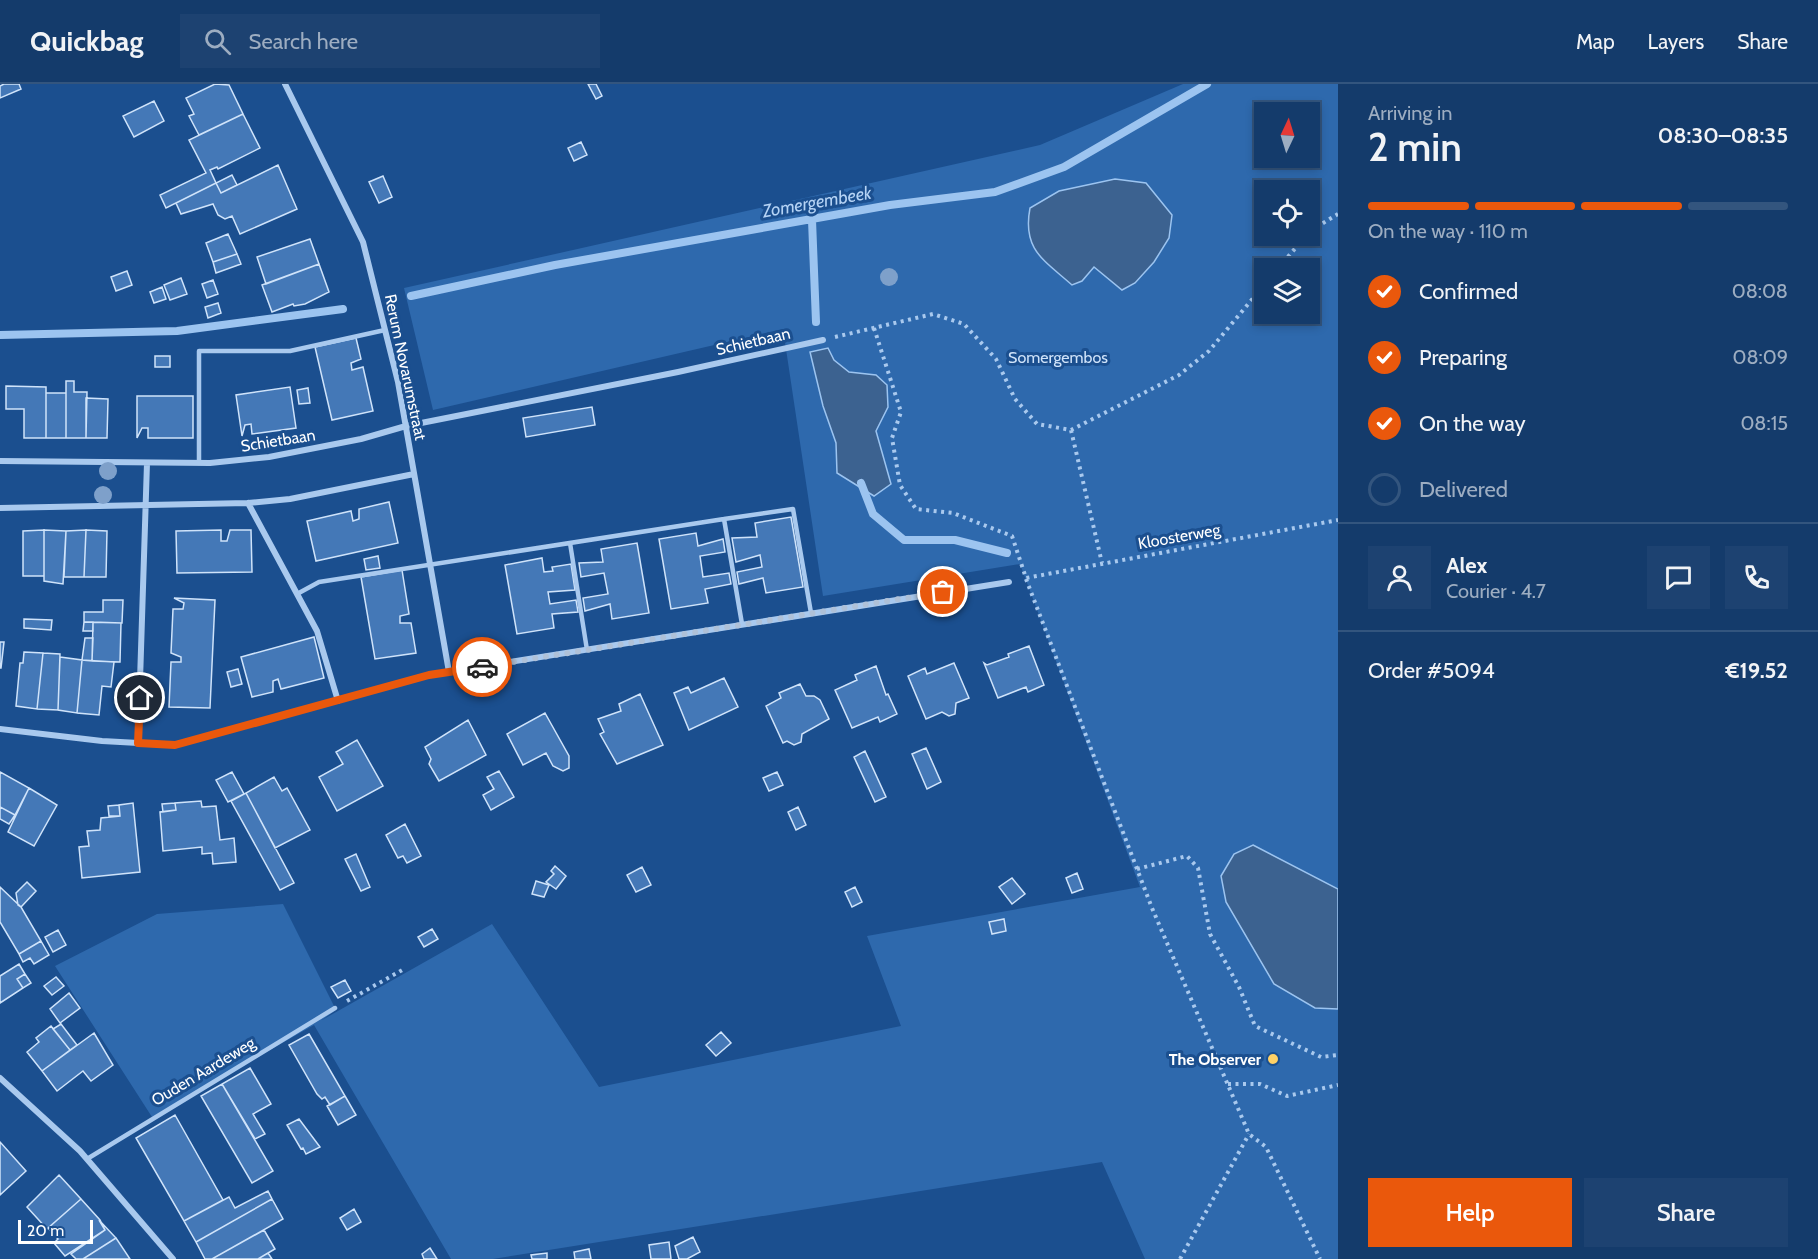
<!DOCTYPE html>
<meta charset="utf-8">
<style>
body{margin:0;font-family:Cabin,sans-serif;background:#1d4271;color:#f1f3f6;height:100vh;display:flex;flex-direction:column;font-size:22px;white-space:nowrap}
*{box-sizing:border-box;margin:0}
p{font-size:20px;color:#9dadc1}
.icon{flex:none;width:33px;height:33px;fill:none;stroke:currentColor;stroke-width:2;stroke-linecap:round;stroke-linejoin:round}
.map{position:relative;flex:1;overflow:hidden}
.details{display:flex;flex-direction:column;background:#143b6b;width:480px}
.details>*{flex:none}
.needle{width:39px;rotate:4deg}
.controls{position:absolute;left:1254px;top:18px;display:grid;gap:12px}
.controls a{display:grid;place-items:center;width:66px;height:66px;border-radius:0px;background:#143b6b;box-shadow:0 3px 9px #0003,0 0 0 2px #33557e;font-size:30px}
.scale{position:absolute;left:18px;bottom:15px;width:75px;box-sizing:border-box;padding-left:6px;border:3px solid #fff;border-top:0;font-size:16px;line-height:21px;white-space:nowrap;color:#fff;-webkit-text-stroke:4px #1b4f8f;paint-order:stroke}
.pin{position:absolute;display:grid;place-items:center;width:51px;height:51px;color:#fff;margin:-26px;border:3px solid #fff;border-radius:50%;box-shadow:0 2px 6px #0007}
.courier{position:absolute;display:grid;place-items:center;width:60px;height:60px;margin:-30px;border:4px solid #ea580c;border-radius:50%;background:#fff;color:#222;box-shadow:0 2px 8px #0007}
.headline em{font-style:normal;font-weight:600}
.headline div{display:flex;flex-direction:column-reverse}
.headline{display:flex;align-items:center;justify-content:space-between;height:102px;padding:0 30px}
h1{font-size:39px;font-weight:600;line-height:45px}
.bar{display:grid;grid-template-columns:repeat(4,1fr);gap:9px 6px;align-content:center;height:72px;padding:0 30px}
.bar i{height:8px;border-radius:4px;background:#33557e}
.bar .active{background:#ea580c}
.bar p{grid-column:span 4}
.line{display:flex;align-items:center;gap:15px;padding:0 30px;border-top:2px solid #33557e}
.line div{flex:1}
.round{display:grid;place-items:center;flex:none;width:63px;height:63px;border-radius:0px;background:#1d4271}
ol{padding:0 30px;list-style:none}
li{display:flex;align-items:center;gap:18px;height:66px}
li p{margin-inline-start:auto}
li .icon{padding:6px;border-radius:50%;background:#ea580c;color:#fff;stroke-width:4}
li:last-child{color:#9dadc1}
li i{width:33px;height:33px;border:3px solid #33557e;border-radius:50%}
.cta{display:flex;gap:12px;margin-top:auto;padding:12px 30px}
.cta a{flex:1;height:69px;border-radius:0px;background:#ea580c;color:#fff;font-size:24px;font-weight:600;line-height:69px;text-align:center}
.cta a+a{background:#1d4271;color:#f1f3f6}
header{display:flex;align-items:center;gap:36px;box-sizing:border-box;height:84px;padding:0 30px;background:#143b6b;border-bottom:2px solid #33557e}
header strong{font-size:28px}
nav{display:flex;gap:33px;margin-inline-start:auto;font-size:21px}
.search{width:420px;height:54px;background:#1d4271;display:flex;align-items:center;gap:15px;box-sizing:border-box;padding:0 21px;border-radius:0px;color:#9dadc1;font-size:22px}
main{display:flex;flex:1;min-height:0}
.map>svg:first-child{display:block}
.green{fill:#2e69ad;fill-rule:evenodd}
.water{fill:#3c6290;stroke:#9cc4f0;stroke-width:1.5}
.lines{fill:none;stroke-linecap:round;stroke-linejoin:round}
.stream{stroke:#9cc4f0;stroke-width:8}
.building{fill:#4478b7;stroke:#cfe3fa;stroke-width:1.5}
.path{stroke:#a9c9ee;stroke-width:4;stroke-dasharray:3 4.5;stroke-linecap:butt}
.lane{stroke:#a9c9ee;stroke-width:4.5}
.street{stroke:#a9c9ee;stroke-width:6}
.tree{fill:#7ea0ca}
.done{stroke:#afc1d8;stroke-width:6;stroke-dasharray:0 10.8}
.route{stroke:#ea580c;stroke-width:8}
.poi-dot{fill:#ffd166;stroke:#1b4f8f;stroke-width:2}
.labels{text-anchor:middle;stroke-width:6;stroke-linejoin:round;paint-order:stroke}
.street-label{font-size:16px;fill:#fff;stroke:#1b4f8f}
.park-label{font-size:16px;fill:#cfe3fa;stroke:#1b4f8f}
.poi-label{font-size:16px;font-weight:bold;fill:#fff;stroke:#1b4f8f;text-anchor:end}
.water-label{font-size:18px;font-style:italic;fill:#b5d3f5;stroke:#1b4f8f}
</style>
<header>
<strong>Quickbag</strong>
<div class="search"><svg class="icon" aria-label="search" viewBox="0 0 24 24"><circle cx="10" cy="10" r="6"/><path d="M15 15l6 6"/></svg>Search here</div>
<nav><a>Map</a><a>Layers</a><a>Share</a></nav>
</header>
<main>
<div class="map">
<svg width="1338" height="1175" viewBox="0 0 1338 1175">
<rect width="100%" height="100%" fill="#1b4f8f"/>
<path class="green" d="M1183 0H1338V1175H1145L1102 1078 493 1175H451L314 941 152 1033 55 882 157 830 283 820 336 926 322 936 492 840 599 1003 901 942 867 852 1140 803 1020 480 823 512 783 245 433 326 404 204 1040 61ZM1264 28H1310V74H1264ZM1264 106H1310V152H1264ZM1264 184H1310V230H1264Z"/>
<path class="water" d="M1115 95 1146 99 1172 131 1169 154 1154 178 1135 199 1122 206 1094 183 1082 197 1072 201C1044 176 1022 166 1030 124L1059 107Z
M828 264 834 276 849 288 876 291 887 301 888 323 876 347 891 400 874 412 837 389 836 359 823 322 810 268Z
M1253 761 1338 805V925L1315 924 1274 900 1226 818 1221 792 1234 770Z"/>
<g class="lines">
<path class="stream" d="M812 136 816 238
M411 212 555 181 890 121 995 108 1064 83 1207 0
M0 251 177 247 343 225
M861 399 873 430 904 456H955L1007 469"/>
</g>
<path class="building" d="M4 0H19L21 5 0 14V2Z
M215 0 229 1 243 30 199 51 189 32 194 30 186 14Z
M588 0H596L602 12 596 15Z
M154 17 164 37 134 53 123 32Z
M243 30 260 64 218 85 217 83 210 86 216 99 166 124 160 111 206 89 189 56Z
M581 58 587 71 574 77 568 64Z
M278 81 297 125 240 150 232 132 225 135 218 131 213 120 181 130 176 119 216 99 221 109Z
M232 91 237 101 221 109 216 99Z
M383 92 392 113 379 119 369 98Z
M228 150 237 170 213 178 206 159Z
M310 155 319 180 266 200 257 173Z
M237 170 241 180 216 189 213 178Z
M319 180 329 208 305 220 294 222 293 220 272 228 262 201Z
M127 187 132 201 116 207 111 193Z
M181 194 187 210 170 216 164 201Z
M213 196 218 210 207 214 202 200Z
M162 203 166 215 154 219 150 208Z
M218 219 221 229 208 234 205 223Z
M356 254 361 275 351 279 352 286 363 283 373 327 332 336 315 263Z
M155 272H170V283H155Z
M66 297H74V308H87L86 354H66Z
M6 302 46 303V354H24V325H6Z
M290 303 296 344 252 350 251 340 245 341 242 352 236 311Z
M308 304 310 319 299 320 297 306Z
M46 309H66V354H46Z
M137 312H193V354H148V344H142L137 354Z
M86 314 108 315 107 354H86Z
M592 323 595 341 526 353 523 334Z
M389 418 398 459 316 477 307 437 351 427 353 437 359 435V425Z
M791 433 803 503 766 509 763 494 739 500 737 488 762 483 760 471 736 478 732 454 757 453 755 439Z
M44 446 66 447 63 500 44 497Z
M44 446V492H23V447Z
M86 446 107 447 106 493H84Z
M86 446 84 493H64L66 447Z
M221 446V457H227L230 446H251L252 488 177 489 176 447Z
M696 449 698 462 723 455 725 468 700 472 703 493 729 489 731 500 705 505 708 519 671 525 659 455Z
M637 459 649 529 612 535 610 520 585 527 583 514 608 510 604 489 581 493 579 479 603 478 601 465Z
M378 472 380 484 366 486 364 475Z
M542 474 544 488 553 487 552 483 571 480 575 506 548 508 550 520 576 516 578 528 552 530 554 544 517 550 505 481Z
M402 486 409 530 400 532V539H411L416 569 375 575 361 493Z
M174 514 215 516 210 624 169 623 171 578H181V573L171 569 173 525H183L184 519Z
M103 516H123L122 539 84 538V528H103Z
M24 535 52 536 51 546 24 544Z
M84 538H93V547H83Z
M93 538 121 539 120 578 92 577Z
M314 553 324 594 281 605 278 595 273 597V608L252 613 241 573Z
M85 554H93L92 577 82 576Z
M0 558H4L1 584H0Z
M1029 562 1044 601 1028 608 1026 603 998 614 984 579 987 581 1009 573 1008 570Z
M24 568 43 569 37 625 16 622 20 579H23Z
M43 569 60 570 58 626 37 625Z
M60 573 82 576 77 629 58 626Z
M82 576 114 578 111 603 102 602 99 631 77 629Z
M954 579 969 614 956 619 955 630 949 632 942 628 926 635 908 592 925 584 927 590Z
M876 582 886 611 888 610 897 630 880 638 878 633 852 644 835 606 857 596 855 591Z
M238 585 242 600 231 603 227 588Z
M724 594 738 623 689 646 674 609 688 603 691 609Z
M800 600 806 612H814L820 616 829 635 802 650 801 658 794 661 787 657 783 659 766 622 781 614 779 609Z
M640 610 663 661 617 680 600 650 604 648 598 635 621 627 619 620Z
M545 629 569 672V684L563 687 553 682 546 669 523 681 507 650Z
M468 636 486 671 439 697 429 680 431 675 425 663Z
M357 656 383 702 337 727 319 693 343 680 336 668Z
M926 664 941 698 927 705 912 670Z
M865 667 886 713 875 718 854 673Z
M499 687 514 713 491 726 483 711 494 705 487 693Z
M0 688 29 704 15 731 0 723Z
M232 688 244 710 228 718 216 696Z
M777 688 783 701 769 707 763 694Z
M274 693 282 707 287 704 310 746 275 764 246 709Z
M29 704 57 721 34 762 8 748Z
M246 709 294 799 280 806 231 717Z
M201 717 202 723 216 722 220 756 234 754 236 778 213 780 212 769 202 770V763L163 767 160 728 176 726 175 719Z
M133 719 140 788 82 794 79 763 89 762 87 747 100 746 101 734 120 732 119 721Z
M175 719 176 726 163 728 162 720Z
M119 721 120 732H109L108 722Z
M0 723 15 731 9 740 0 735Z
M798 723 806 741 796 746 788 728Z
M405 740 421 772 407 779 403 772 398 774 386 751Z
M356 770 370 803 361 807 345 775Z
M555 782 566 792 556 805 546 798 554 790 551 787Z
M642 783 651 801 636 808 627 791Z
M1077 789 1083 805 1072 809 1066 794Z
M1012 794 1025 810 1012 820 999 803Z
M536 797 549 801 544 813 532 810Z
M27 798 36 807 21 823 18 821 16 809Z
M0 803 21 823 41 857 19 870 0 838Z
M855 803 862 818 852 823 845 808Z
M1004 835 1006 847 992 850 989 838Z
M432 845 438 855 424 863 418 853Z
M58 846 66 861 53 868 45 853Z
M41 857 49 871 34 880 30 874 23 878 19 870Z
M19 880 25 890 17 895 23 904 0 919V892Z
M25 890 31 899 23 904 17 895Z
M56 893 64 902 52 911 44 902Z
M345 896 351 907 338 914 331 903Z
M69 909 80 924 60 939 50 925Z
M61 940 77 961 70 966 53 945Z
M51 942 70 966 42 987 27 968 39 958 36 954Z
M721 948 731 959 716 972 706 961Z
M94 949 113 981 91 997 83 987 57 1007 42 987Z
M309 950 345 1012 330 1021 325 1013 322 1015 317 1010 289 961Z
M250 984 271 1020 253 1030 265 1050 255 1055 222 1000Z
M222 1000 273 1087 252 1099 201 1012Z
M345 1012 356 1031 338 1041 327 1022Z
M175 1031 223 1116 184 1137 136 1054Z
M299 1035 320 1063 306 1070 303 1064 301 1065 287 1041Z
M0 1058 26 1087 0 1111Z
M59 1091 81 1115 47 1145 27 1123Z
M268 1107 272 1115 196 1158 184 1137 229 1113 235 1124Z
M81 1115 100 1136 105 1146 65 1172 54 1159 58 1155 48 1144Z
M272 1115 283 1135 212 1175H205L196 1158Z
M354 1125 361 1138 347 1146 340 1134Z
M99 1136 116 1154 83 1175H76L71 1170 105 1146Z
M264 1146 275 1165 268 1169 258 1175H212Z
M693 1153 700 1168 687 1175H679L675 1162Z
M116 1154 130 1175H83Z
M669 1158 671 1175H651L649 1161Z
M430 1164 437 1175H424L422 1170Z
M589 1165 591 1175H575L574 1168Z
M268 1169 272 1175H258Z
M547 1169V1175H532L531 1171Z"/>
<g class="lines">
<path class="path" d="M1310 147 1338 130
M1278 184 1306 152
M874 244 901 328 892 354 900 401 916 425 953 429 1012 452 1026 494 1338 436
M835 253 933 230 964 240 996 275 1015 315 1037 340 1071 346 1179 291 1209 267 1264 201
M1071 346 1102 479
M1026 495 1152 824 1249 1050 1266 1063 1320 1175
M1137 785 1187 772 1198 784 1210 850 1239 903 1255 942 1321 973 1338 971
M347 917 404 885
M1228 1000H1260L1287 1012 1338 1001
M1180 1175 1249 1050"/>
<path class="lane" d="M199 379V267H290L385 246
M570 459 587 566
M297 510 319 498 724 435
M742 540 724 435 793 425 811 529
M87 1075 335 924"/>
<path class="street" d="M285 0 363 158 398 298 449 588
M0 377 210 379 269 373 361 355 406 342 678 288 823 256
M248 419 317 547 338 617
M0 424 248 419 290 415 414 390
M0 645 102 657 175 661 429 591 1009 498
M138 659 147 379
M0 994 80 1067 173 1175"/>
</g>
<g class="tree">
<circle cx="889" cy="193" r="9"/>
<circle cx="108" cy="387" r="9"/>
<circle cx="103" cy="411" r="9"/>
</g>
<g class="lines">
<path class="done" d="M482 583 943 508"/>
<path class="route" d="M140 614 138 659 175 661 429 591 482 583"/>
</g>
<circle class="poi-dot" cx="1273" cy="975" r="6"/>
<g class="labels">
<g class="street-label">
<text transform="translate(753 257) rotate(-13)" y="6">Schietbaan</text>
<text transform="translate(406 283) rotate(78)" y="6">Rerum Novarumstraat</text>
<text transform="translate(278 356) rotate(-9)" y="6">Schietbaan</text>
<text transform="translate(1179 452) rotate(-10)" y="6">Kloosterweg</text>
<text transform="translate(203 987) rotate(-31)" y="6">Ouden Aardeweg</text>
</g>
<g class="park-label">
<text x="1058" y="279">Somergembos</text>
</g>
<g class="poi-label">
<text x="1261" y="981">The Observer</text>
</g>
<g class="water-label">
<text transform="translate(817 118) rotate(-10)" y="6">Zomergembeek</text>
</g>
</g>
</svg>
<div class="controls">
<a><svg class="needle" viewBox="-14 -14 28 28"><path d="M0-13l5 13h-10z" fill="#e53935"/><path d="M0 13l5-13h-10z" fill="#9dadc1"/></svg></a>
<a><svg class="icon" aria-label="locate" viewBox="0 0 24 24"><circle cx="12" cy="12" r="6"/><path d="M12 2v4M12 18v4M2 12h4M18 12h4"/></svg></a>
<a><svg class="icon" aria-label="layers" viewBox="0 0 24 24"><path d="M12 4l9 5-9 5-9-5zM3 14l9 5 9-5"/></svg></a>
</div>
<div class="scale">20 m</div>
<div class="pin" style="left:943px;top:508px;background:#ea580c"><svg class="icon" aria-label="bag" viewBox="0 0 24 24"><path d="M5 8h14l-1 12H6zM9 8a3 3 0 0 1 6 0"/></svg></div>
<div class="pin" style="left:140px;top:614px;background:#1f2937"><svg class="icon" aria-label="home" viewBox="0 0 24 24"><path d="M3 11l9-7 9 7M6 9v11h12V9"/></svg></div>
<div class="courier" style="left:482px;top:583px"><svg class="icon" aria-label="car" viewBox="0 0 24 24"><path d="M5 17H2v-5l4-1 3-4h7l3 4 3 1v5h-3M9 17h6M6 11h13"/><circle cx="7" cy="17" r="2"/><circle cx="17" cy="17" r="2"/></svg></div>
</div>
<section class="details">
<div class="headline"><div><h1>2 min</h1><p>Arriving in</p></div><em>08:30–08:35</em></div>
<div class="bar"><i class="active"></i><i class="active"></i><i class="active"></i><i></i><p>On the way · 110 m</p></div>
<ol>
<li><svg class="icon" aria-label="check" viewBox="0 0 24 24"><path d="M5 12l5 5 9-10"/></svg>Confirmed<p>08:08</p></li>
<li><svg class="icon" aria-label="check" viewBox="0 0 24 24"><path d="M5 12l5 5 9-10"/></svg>Preparing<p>08:09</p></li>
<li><svg class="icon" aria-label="check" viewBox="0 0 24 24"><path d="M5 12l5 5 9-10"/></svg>On the way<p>08:15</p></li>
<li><i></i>Delivered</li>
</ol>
<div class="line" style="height:108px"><a class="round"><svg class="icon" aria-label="person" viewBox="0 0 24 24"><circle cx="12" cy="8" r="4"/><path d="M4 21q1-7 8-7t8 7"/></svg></a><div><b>Alex</b><p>Courier · 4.7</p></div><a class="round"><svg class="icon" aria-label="chat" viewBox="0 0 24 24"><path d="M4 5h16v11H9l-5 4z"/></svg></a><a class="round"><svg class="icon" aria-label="phone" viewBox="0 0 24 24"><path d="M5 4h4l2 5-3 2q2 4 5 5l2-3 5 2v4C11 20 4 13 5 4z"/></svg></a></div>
<div class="line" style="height:78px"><div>Order #5094</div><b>€19.52</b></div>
<div class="cta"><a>Help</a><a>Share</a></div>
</section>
</main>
